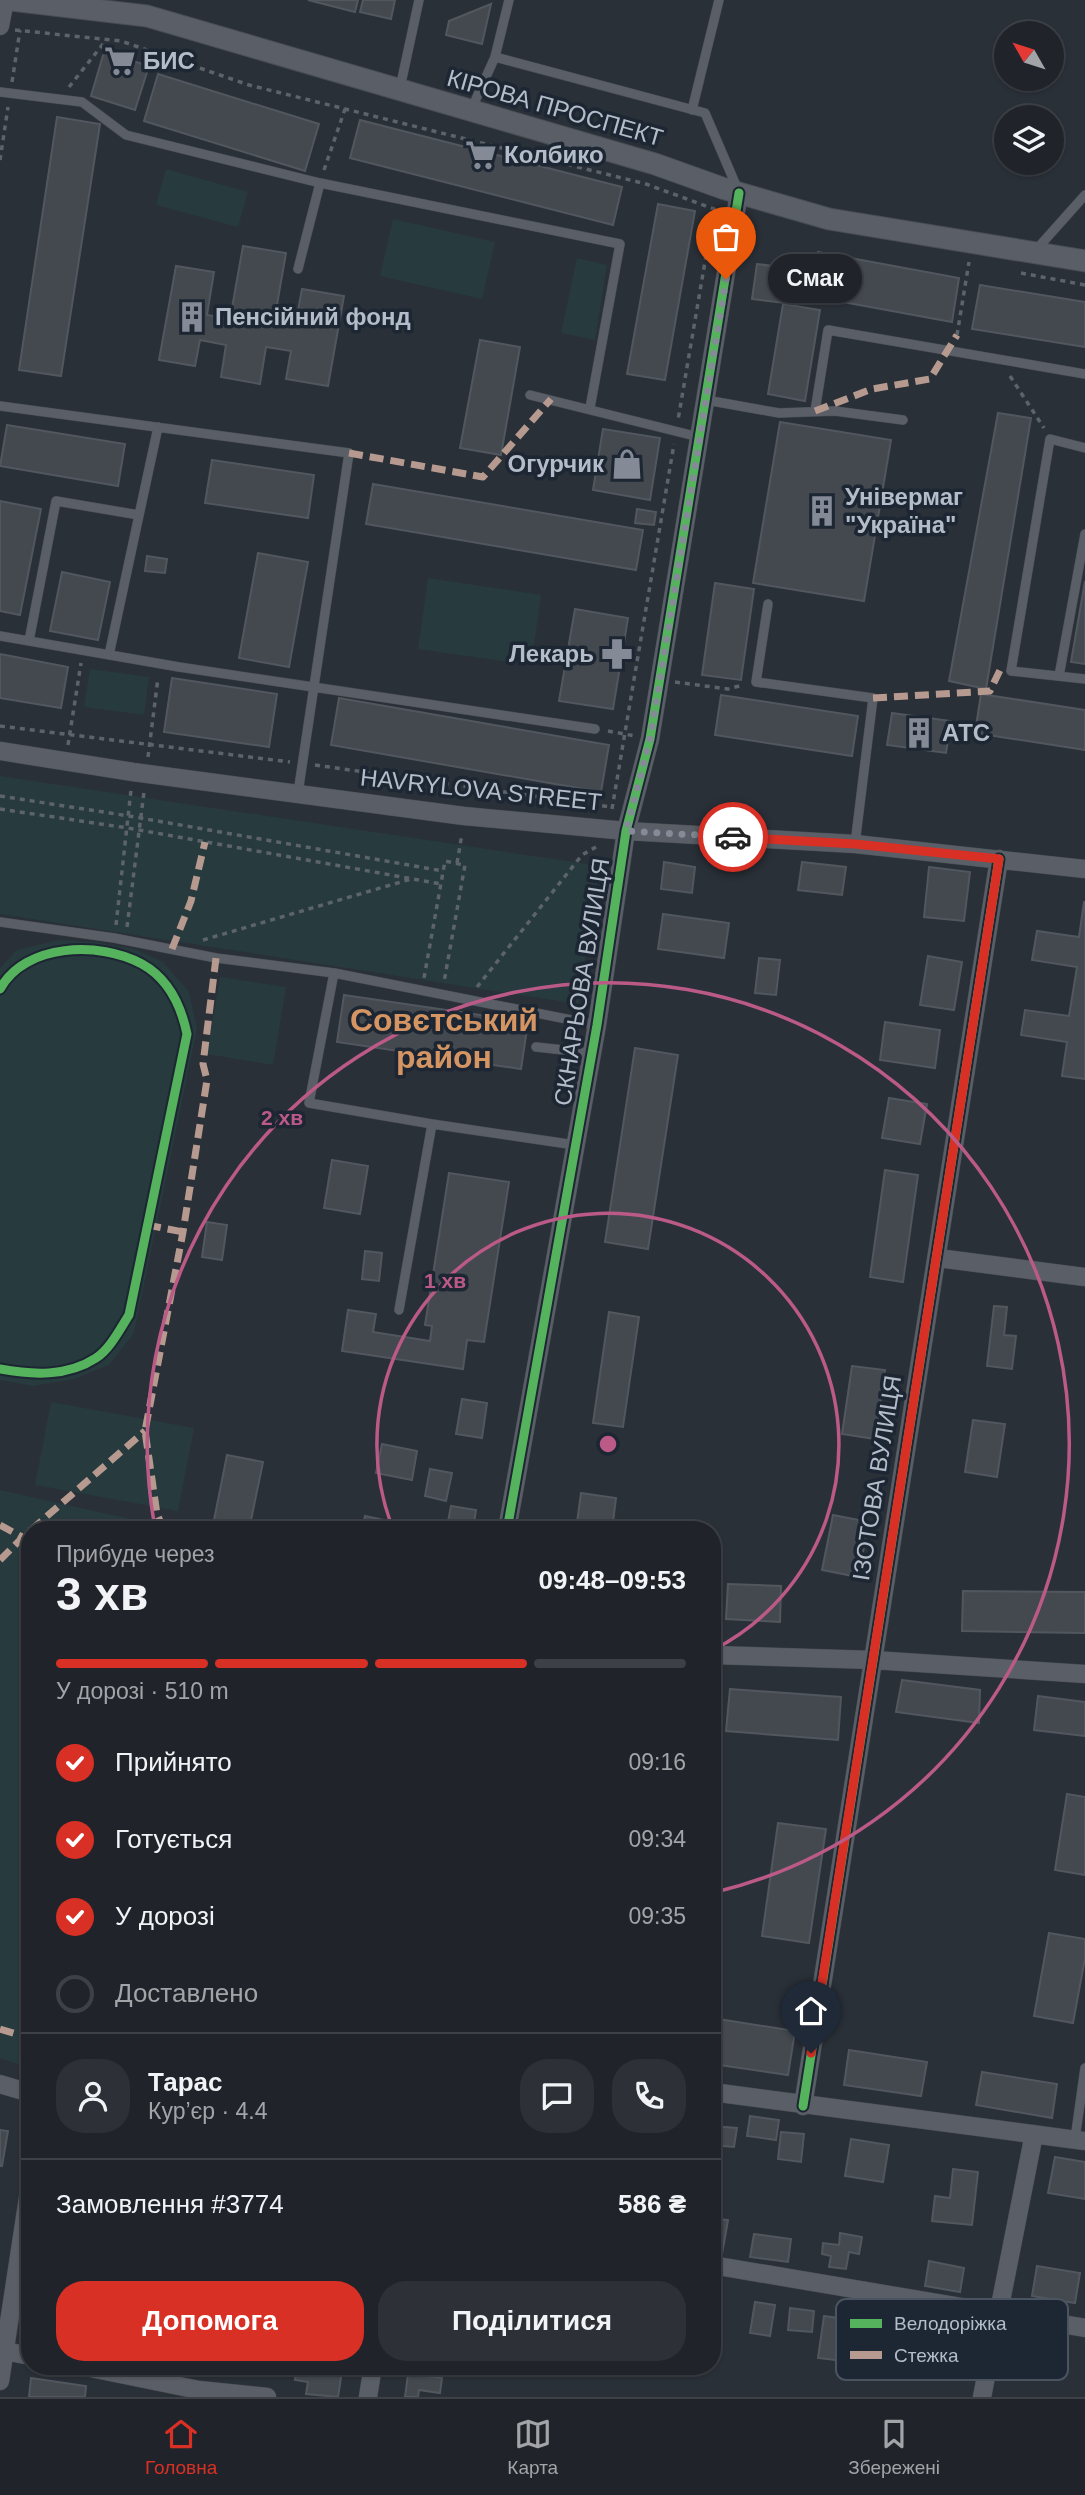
<!DOCTYPE html>
<html lang="uk">
<meta charset="utf-8">
<style>
body{margin:0;font-family:Arial,sans-serif;background:#2d3036;color:#f1f3f6;height:100vh;display:flex;flex-direction:column;font-size:26px;white-space:nowrap}
*{box-sizing:border-box;margin:0}
p{font-size:23px;color:#a2a4a8}
.icon{flex:none;width:38px;height:38px;fill:none;stroke:currentColor;stroke-width:2;stroke-linecap:round;stroke-linejoin:round}
.map{position:relative;flex:1;overflow:hidden}
.details{position:absolute;left:21px;top:1521px;width:700px;height:854px;display:flex;flex-direction:column;background:#20242a;border-radius:28px;box-shadow:0 2px 5px #0004,0 0 0 2px #3d4147}
.details>*{flex:none}
.needle{width:46px;rotate:309deg}
.tools{position:absolute;left:994px;top:21px;display:grid;gap:14px}
.tools a{display:grid;place-items:center;width:70px;height:70px;border-radius:50%;background:#20242a;box-shadow:0 2px 5px #0004,0 0 0 2px #3d4147;font-size:35px}
.pin{position:absolute;display:grid;place-items:center;width:60px;height:60px;color:#fff;margin:-72px -30px;border-radius:50% 50% 50% 0;rotate:-45deg;box-shadow:0 0 7px #0007}
.pin .icon{rotate:45deg}
.courier{position:absolute;display:grid;place-items:center;width:70px;height:70px;margin:-35px;border:5px solid #d93025;border-radius:50%;background:#fff;color:#222;box-shadow:0 2px 9px #0007}
.bubble{position:absolute;height:49px;border-radius:24px;background:#20242a;box-shadow:0 2px 5px #0004,0 0 0 2px #3d4147;font-size:23px;font-weight:600;line-height:49px;text-align:center}
.head em{font-style:normal;font-weight:600}
.head div{display:flex;flex-direction:column-reverse}
.head{display:flex;align-items:center;justify-content:space-between;height:119px;padding:0 35px}
h1{font-size:46px;font-weight:600;line-height:52px}
.bar{display:grid;grid-template-columns:repeat(4,1fr);gap:10px 7px;align-content:center;height:84px;padding:0 35px}
.bar i{height:9px;border-radius:5px;background:#3d4147}
.bar .current{background:#d93025}
.bar p{grid-column:span 4}
.line{display:flex;align-items:center;gap:18px;padding:0 35px;border-top:2px solid #3d4147}
.line div{flex:1}
.round{display:grid;place-items:center;flex:none;width:74px;height:74px;border-radius:28px;background:#2d3036}
ol{padding:0 35px;list-style:none}
li{display:flex;align-items:center;gap:21px;height:77px}
li p{margin-inline-start:auto}
li .icon{padding:7px;border-radius:50%;background:#d93025;color:#fff;stroke-width:4}
li:last-child{color:#a2a4a8}
li i{width:38px;height:38px;border:4px solid #3d4147;border-radius:50%}
.primary-button{display:flex;gap:14px;margin-top:auto;padding:14px 35px}
.primary-button a{flex:1;height:80px;border-radius:28px;background:#d93025;color:#fff;font-size:28px;font-weight:600;line-height:80px;text-align:center}
.primary-button a+a{background:#2d3036;color:#f1f3f6}
.dock{display:flex;justify-content:space-around;align-items:center;height:98px;border-top:2px solid #3d4147;background:#20242a;font-size:19px;color:#a2a4a8}
.dock a{display:grid;justify-items:center;gap:4px}
.dock .current{color:#d93025}
.map>svg:first-child{display:block}
.green{fill:#273a3e}
.building{fill:#444950;stroke:#52575f;stroke-width:2}
.lines{fill:none;stroke-linecap:round;stroke-linejoin:round}
.service-casing{stroke:#484c53;stroke-width:10}
.minor-casing{stroke:#484c53;stroke-width:19}
.tertiary-casing{stroke:#484c53;stroke-width:23}
.path{stroke:#5d636a;stroke-width:3.5;stroke-dasharray:5 5;stroke-linecap:butt}
.service{stroke:#5a5e66;stroke-width:9}
.minor{stroke:#5a5e66;stroke-width:18}
.tertiary{stroke:#5a5e66;stroke-width:21}
.quiet{stroke:#b69a8f;stroke-width:7;stroke-dasharray:14 7;stroke-linecap:butt}
.cycleway-casing{stroke:#1d2633;stroke-width:13}
.cycleway{stroke:#56b35d;stroke-width:9}
.done{stroke:#848b96;stroke-width:7;stroke-dasharray:0 12.6}
.route{stroke:#d93025;stroke-width:9}
.ring{fill:none;stroke:#bc5a87;stroke-width:3.5}
.labels{text-anchor:middle;stroke-width:7;stroke-linejoin:round;paint-order:stroke}
.poi-label{font-size:24px;font-weight:bold;fill:#b4bcc9;stroke:#1d2633;text-anchor:start}
.street-label{font-size:24px;fill:#b4bcc9;stroke:#1d2633}
.district-label{font-size:32px;font-weight:bold;fill:#d59563;stroke:#1d2633}
.key{fill:#1d2633;stroke:#4a5360;stroke-width:2}
.key-label{font-size:19px;fill:#b4bcc9}
.centre{fill:#bc5a87;stroke:#1d2633;stroke-width:3.5}
.ring-label{font-size:21px;text-anchor:middle;font-weight:bold;fill:#bc5a87;stroke:#1d2633;stroke-width:7;stroke-linejoin:round;paint-order:stroke}
</style>
<div class="map">
<svg width="1085" height="2397" viewBox="0 0 1085 2397">
<rect width="100%" height="100%" fill="#2a3038"/>
<path class="green" d="M166 169 248 192 238 227 156 205Z
M393 219 495 242 482 299 380 276Z
M577 258 607 265 595 340 561 333Z
M428 578 541 595 531 665 418 649Z
M90 669 149 677 144 715 84 707Z
M0 776 600 866 578 1004 0 914Z
M58 940 95 942 134 949 163 962 189 992 197 1029 134 1333 109 1365 74 1379 33 1386 0 1380V968L17 950Z
M220 977 286 987 273 1065 207 1054Z
M51 1402 194 1428 178 1511 35 1485Z
M0 1490 157 1525 158 1529 30 1530V2068L0 2058Z"/>
<path class="building" d="M308 0H358L355 12Z
M363 0H395L391 19 360 12Z
M491 4 482 44 446 35 449 21Z
M104 52 149 66 135 110 91 96Z
M158 74 319 124 305 171 144 121Z
M57 117 100 124 61 376 19 370Z
M360 120 622 187 613 225 350 158Z
M658 204 695 211 665 380 627 374Z
M243 246 286 253 274 322 295 326 302 289 344 296 328 386 286 379 291 351 266 347 260 384 221 377 226 345 200 340 195 366 159 360 176 266 214 272 207 315 230 319Z
M818 252 959 278 952 322 810 296Z
M757 264 789 268 784 303 752 299Z
M980 285 1085 302V347L972 329Z
M783 304 820 310 805 401 768 394Z
M480 340 520 347 501 455 460 448Z
M998 413 1031 418 986 689 949 681Z
M780 422 891 440 864 601 753 583Z
M7 425 125 444 118 486 0 466Z
M603 429 660 438 650 500 593 490Z
M212 460 314 475 308 518 205 503Z
M373 484 643 530 636 570 366 524Z
M0 501 41 509 20 615 0 611Z
M637 509 656 512 654 525 635 523Z
M258 553 308 562 289 667 239 658Z
M147 556 167 559 165 573 145 571Z
M62 572 110 582 98 640 50 631Z
M1085 581V664L1071 662Z
M715 583 754 589 741 680 702 675Z
M575 609 628 618 613 709 559 701Z
M0 654 68 667 61 708 0 698Z
M172 678 277 694 269 747 164 732Z
M981 694 1085 710V750L975 733Z
M721 695 858 716 852 756 715 735Z
M339 698 609 745 601 792 331 745Z
M892 713 951 721 946 753 887 745Z
M664 862 695 867 692 893 661 889Z
M802 862 846 867 842 895 798 890Z
M929 867 970 872 964 921 924 917Z
M1084 902H1085V1079L1062 1076 1067 1042 1021 1035 1025 1010 1069 1016 1077 967 1032 960 1037 931 1079 937Z
M663 914 729 923 724 958 658 949Z
M928 956 962 962 954 1010 920 1005Z
M759 958 780 960 776 995 755 993Z
M344 995 528 1022 521 1069 337 1042Z
M885 1022 940 1030 935 1068 880 1060Z
M635 1048 678 1055 648 1249 605 1242Z
M889 1098 927 1104 920 1144 882 1138Z
M332 1160 368 1166 360 1214 324 1208Z
M885 1170 918 1175 903 1282 870 1277Z
M449 1173 509 1182 484 1342 467 1340 463 1369 342 1351 348 1310 376 1314 373 1332 430 1341 432 1326 425 1325Z
M207 1222 227 1225 222 1260 202 1257Z
M365 1251 382 1253 379 1281 362 1279Z
M994 1306 1007 1307 1004 1335 1016 1336 1012 1369 987 1366Z
M609 1312 639 1317 623 1427 593 1423Z
M852 1366 885 1370 875 1439 842 1434Z
M462 1399 487 1403 482 1438 456 1434Z
M973 1420 1005 1424 997 1477 965 1472Z
M382 1444 417 1451 412 1480 376 1473Z
M227 1455 263 1462 249 1530H212Z
M430 1469 452 1473 446 1501 425 1496Z
M581 1493 616 1498 612 1530H576Z
M451 1506 476 1510 473 1530 447 1527Z
M833 1515 869 1522 858 1577 822 1570Z
M365 1516 403 1524 402 1530H362Z
M728 1584 781 1586 780 1622 726 1619Z
M963 1591 1085 1592V1633L962 1631Z
M902 1680 980 1690 979 1723 896 1712Z
M730 1689 841 1697 838 1740 726 1731Z
M1038 1696 1085 1702V1736L1034 1730Z
M1067 1794 1085 1797V1875L1055 1870Z
M778 1823 826 1829 809 1943 762 1936Z
M1049 1933 1085 1939V1958L1073 2023 1034 2016Z
M712 2018 795 2031 788 2075 712 2064Z
M849 2050 927 2062 921 2096 844 2085Z
M982 2072 1057 2084 1052 2118 976 2105Z
M750 2116 779 2120 776 2140 747 2136Z
M712 2126 737 2128 734 2147 712 2145Z
M0 2130 8 2131 2 2166H0Z
M781 2132 804 2134 801 2162 778 2159Z
M851 2139 889 2145 883 2182 845 2176Z
M1055 2157 1085 2162V2199L1048 2193Z
M953 2169 978 2172 972 2225 932 2221 935 2196 950 2198Z
M712 2218 728 2220 722 2254 712 2252Z
M840 2233 862 2237 859 2254 849 2252 846 2269 829 2267 831 2256 822 2254 823 2243 839 2245Z
M754 2234 791 2239 788 2262 750 2257Z
M929 2261 964 2268 960 2292 925 2286Z
M1037 2266 1080 2273 1075 2303 1032 2296Z
M712 2297 720 2298 717 2319H712Z
M755 2302 775 2305 770 2336 750 2333Z
M790 2308 814 2311 812 2332 788 2330Z
M824 2316 848 2319 843 2361 818 2358Z
M215 2366H246L244 2376 214 2370Z
M297 2366H327L326 2369 342 2371 338 2397 306 2394 308 2382 295 2380Z
M408 2374 442 2378 440 2393 419 2390 418 2397H405Z
M31 2378 86 2386 85 2397H29Z"/>
<g class="lines">
<defs>
<path id="service" d="M495 57 509 0
M400 88 419 0
M0 92 82 102 126 135 320 183 620 244 590 408
M471 110 495 57 705 113 738 190
M692 110 719 0
M1035 251 1085 195
M298 269 320 183
M530 395 699 437
M706 400 779 413 835 411 903 420
M0 406 349 453 298 793
M815 411 828 330 1085 374
M1085 448 1050 439 1011 671 1085 679
M768 604 756 682 873 698 855 844
M0 636 179 667 595 729
M29 641 56 501 139 515
M109 655 158 427
M1059 676 1085 534
M0 922 114 938 216 958 334 973 597 1025
M334 973 309 1103 432 1124 575 1145
M536 1047 592 1053
M399 1310 432 1124
M1075 2139 1085 2068"/>
<path id="minor" d="M0 26 5 0
M0 751 133 772 464 816 626 831 855 844 1085 869
M938 1258 1085 1277
M507 1530 597 1025 626 831 650 739 739 193
M712 1655 873 1660 1085 1674
M0 2084 30 2093
M712 2092 1085 2141
M803 2106 999 859
M712 2265 1085 2328
M5 2351 30 2356
M81 2366 199 2390 267 2397
M0 2381 30 2185
M368 2397 373 2366
M982 2397 1034 2134"/>
<path id="tertiary" d="M11 0 147 16 655 164 725 189 829 219 1085 261"/>
</defs>
<use href="#service" class="service-casing"/>
<use href="#minor" class="minor-casing"/>
<use href="#tertiary" class="tertiary-casing"/>
<path class="path" d="M15 30 121 41 249 85 646 184 714 209 678 420
M12 82 20 30
M69 87 107 39
M0 160 8 107
M324 170 345 109
M1021 273 1085 285
M957 335 969 262
M1010 376 1044 428
M675 682 728 689 743 685
M0 726 290 762
M608 731 635 736
M68 745 81 663
M148 757 158 678
M315 765 611 807
M0 796 129 816 443 871
M0 809 128 828 441 884
M612 809 674 444
M457 863 462 834
M116 925 131 790
M127 927 144 792
M203 940 411 879
M424 978 445 861 465 865 444 982
M477 987 582 855 596 847"/>
<use href="#service" class="service"/>
<use href="#minor" class="minor"/>
<use href="#tertiary" class="tertiary"/>
<path class="quiet" d="M815 411 872 389 930 379 957 335
M349 453 483 477 551 399
M873 698 990 691 1000 670
M172 949 191 901 205 842
M147 1225 183 1232
M0 1525 22 1537
M31 1530 145 1431
M164 1530 157 1514 145 1431 183 1232 207 1080 203 1064 216 958
M0 1560 30 1530
M0 2029 30 2038"/>
<defs>
<path id="cycleway" d="M0 989C25 943 100 941 142 964 169 979 181 1005 187 1034L129 1315C120 1329 110 1349 96 1358 67 1377 32 1375 0 1369
M507 1530 597 1025 626 831 650 739 739 193
M803 2106 999 859"/>
</defs>
<use href="#cycleway" class="cycleway-casing"/>
<use href="#cycleway" class="cycleway"/>
</g>
<g class="lines">
<path class="done" d="M726 279 650 739 626 831 733 837"/>
<path class="route" d="M733 837 855 844 999 859 811 2053"/>
</g>
<g class="ring">
<path d="M393 1529A231 231 0 1 1 713 1650"/>
<path d="M155 1528A461 461 0 1 1 716 1892"/>
</g>
<defs>
<symbol id="supermarket-bare" viewBox="-9 -9 18 18"><path d="M-6-5.5h2.5l.6 2H6L4.5 2H-2.5L-4.4-4H-6ZM-1.5 3.2a1.3 1.3 0 1 0 .1 0ZM3 3.2a1.3 1.3 0 1 0 .1 0Z" fill="#848b96" stroke="#1d2633" stroke-width="2.5" paint-order="stroke"/></symbol>
<symbol id="building-bare" viewBox="-9 -9 18 18"><path d="M-4-6H4V6H1V3H-1V6H-4ZM-2.5-4.3h1.7v1.8h-1.7ZM.8-4.3h1.7v1.8H.8ZM-2.5-1h1.7V.8h-1.7ZM.8-1h1.7V.8H.8Z" fill="#848b96" stroke="#1d2633" stroke-width="2.5" paint-order="stroke"/></symbol>
<symbol id="shop-bare" viewBox="-9 -9 18 18"><path d="M-5-2.5h2.3a2.7 3.5 0 0 1 5.4 0H5L5.5 6h-11ZM-1.5-2.5h3a1.5 2.3 0 0 0-3 0Z" fill="#848b96" stroke="#1d2633" stroke-width="2.5" paint-order="stroke"/></symbol>
<symbol id="pharmacy-bare" viewBox="-9 -9 18 18"><path d="M-2-6h4v4h4v4h-4v4h-4v-4h-4v-4h4Z" fill="#848b96" stroke="#1d2633" stroke-width="2.5" paint-order="stroke"/></symbol>
</defs>
<g fill-rule="evenodd">
<use href="#supermarket-bare" x="98" y="39" width="44" height="44"/>
<use href="#supermarket-bare" x="459" y="133" width="44" height="44"/>
<use href="#building-bare" x="170" y="295" width="44" height="44"/>
<use href="#shop-bare" x="605" y="442" width="44" height="44"/>
<use href="#building-bare" x="800" y="489" width="44" height="44"/>
<use href="#pharmacy-bare" x="595" y="632" width="44" height="44"/>
<use href="#building-bare" x="897" y="711" width="44" height="44"/>
</g>
<g class="labels">
<g class="poi-label">
<text x="143" y="69">БИС</text>
<text x="504" y="163">Колбико</text>
<text x="215" y="325">Пенсійний фонд</text>
<text x="604" y="472" text-anchor="end">Огурчик</text>
<text x="845" y="505">Універмаг<tspan x="845" dy="28">"Україна"</tspan></text>
<text x="594" y="662" text-anchor="end">Лекарь</text>
<text x="942" y="741">АТС</text>
</g>
<g class="street-label">
<text transform="translate(555 108) rotate(16)" y="8">КІРОВА ПРОСПЕКТ</text>
<text transform="translate(481 790) rotate(6)" y="8">HAVRYLOVA STREET</text>
<text transform="translate(582 982) rotate(-81)" y="8">СКНАРЬОВА ВУЛИЦЯ</text>
<text transform="translate(877 1478) rotate(-81)" y="8">ІЗОТОВА ВУЛИЦЯ</text>
</g>
<g class="district-label">
<text x="444" y="1031">Совєтський<tspan x="444" dy="37">район</tspan></text>
</g>
</g>
<rect x="836" y="2299" width="232" height="81" rx="10" class="key"/>
<rect x="850" y="2319" width="32" height="9" fill="#56b35d"/>
<rect x="850" y="2351" width="32" height="8" fill="#b69a8f"/>
<g class="key-label">
<text x="894" y="2330">Велодоріжка</text>
<text x="894" y="2362">Стежка</text>
</g>
<circle cx="608" cy="1444" r="10" class="centre"/>
<g class="ring-label">
<text x="282" y="1125">2 хв</text>
<text x="445" y="1288">1 хв</text>
</g>
</svg>
<div class="tools">
<a><svg class="needle" viewBox="-14 -14 28 28"><path d="M0-13l5 13h-10z" fill="#e53935"/><path d="M0 13l5-13h-10z" fill="#a2a4a8"/></svg></a>
<a><svg class="icon" aria-label="layers" viewBox="0 0 24 24"><path d="M12 4l9 5-9 5-9-5zM3 14l9 5 9-5"/></svg></a>
</div>
<div class="pin" style="left:726px;top:279px;background:#ea580c"><svg class="icon" aria-label="bag" viewBox="0 0 24 24"><path d="M5 8h14l-1 12H6zM9 8a3 3 0 0 1 6 0"/></svg></div>
<div class="pin" style="left:811px;top:2053px;background:#1f2937"><svg class="icon" aria-label="home" viewBox="0 0 24 24"><path d="M3 11l9-7 9 7M6 9v11h12V9"/></svg></div>
<div class="courier" style="left:733px;top:837px"><svg class="icon" aria-label="car" viewBox="0 0 24 24"><path d="M5 17H2v-5l4-1 3-4h7l3 4 3 1v5h-3M9 17h6M6 11h13"/><circle cx="7" cy="17" r="2"/><circle cx="17" cy="17" r="2"/></svg></div>
<div class="bubble" style="left:768px;top:254px;width:94px">Смак</div>
<section class="details">
<div class="head"><div><h1>3 хв</h1><p>Прибуде через</p></div><em>09:48–09:53</em></div>
<div class="bar"><i class="current"></i><i class="current"></i><i class="current"></i><i></i><p>У дорозі · 510 m</p></div>
<ol>
<li><svg class="icon" aria-label="check" viewBox="0 0 24 24"><path d="M5 12l5 5 9-10"/></svg>Прийнято<p>09:16</p></li>
<li><svg class="icon" aria-label="check" viewBox="0 0 24 24"><path d="M5 12l5 5 9-10"/></svg>Готується<p>09:34</p></li>
<li><svg class="icon" aria-label="check" viewBox="0 0 24 24"><path d="M5 12l5 5 9-10"/></svg>У дорозі<p>09:35</p></li>
<li><i></i>Доставлено</li>
</ol>
<div class="line" style="height:126px"><a class="round"><svg class="icon" aria-label="person" viewBox="0 0 24 24"><circle cx="12" cy="8" r="4"/><path d="M4 21q1-7 8-7t8 7"/></svg></a><div><b>Тарас</b><p>Кур’єр · 4.4</p></div><a class="round"><svg class="icon" aria-label="chat" viewBox="0 0 24 24"><path d="M4 5h16v11H9l-5 4z"/></svg></a><a class="round"><svg class="icon" aria-label="phone" viewBox="0 0 24 24"><path d="M5 4h4l2 5-3 2q2 4 5 5l2-3 5 2v4C11 20 4 13 5 4z"/></svg></a></div>
<div class="line" style="height:91px"><div>Замовлення #3774</div><b>586 ₴</b></div>
<div class="primary-button"><a>Допомога</a><a>Поділитися</a></div>
</section>
</div>
<nav class="dock">
<a class="current"><svg class="icon" aria-label="home" viewBox="0 0 24 24"><path d="M3 11l9-7 9 7M6 9v11h12V9"/></svg>Головна</a>
<a><svg class="icon" aria-label="map" viewBox="0 0 24 24"><path d="M3 6l6-2 6 2 6-2v14l-6 2-6-2-6 2zM9 4v14M15 6v14"/></svg>Карта</a>
<a><svg class="icon" aria-label="saved" viewBox="0 0 24 24"><path d="M7 4h10v16l-5-4-5 4z"/></svg>Збережені</a>
</nav>
